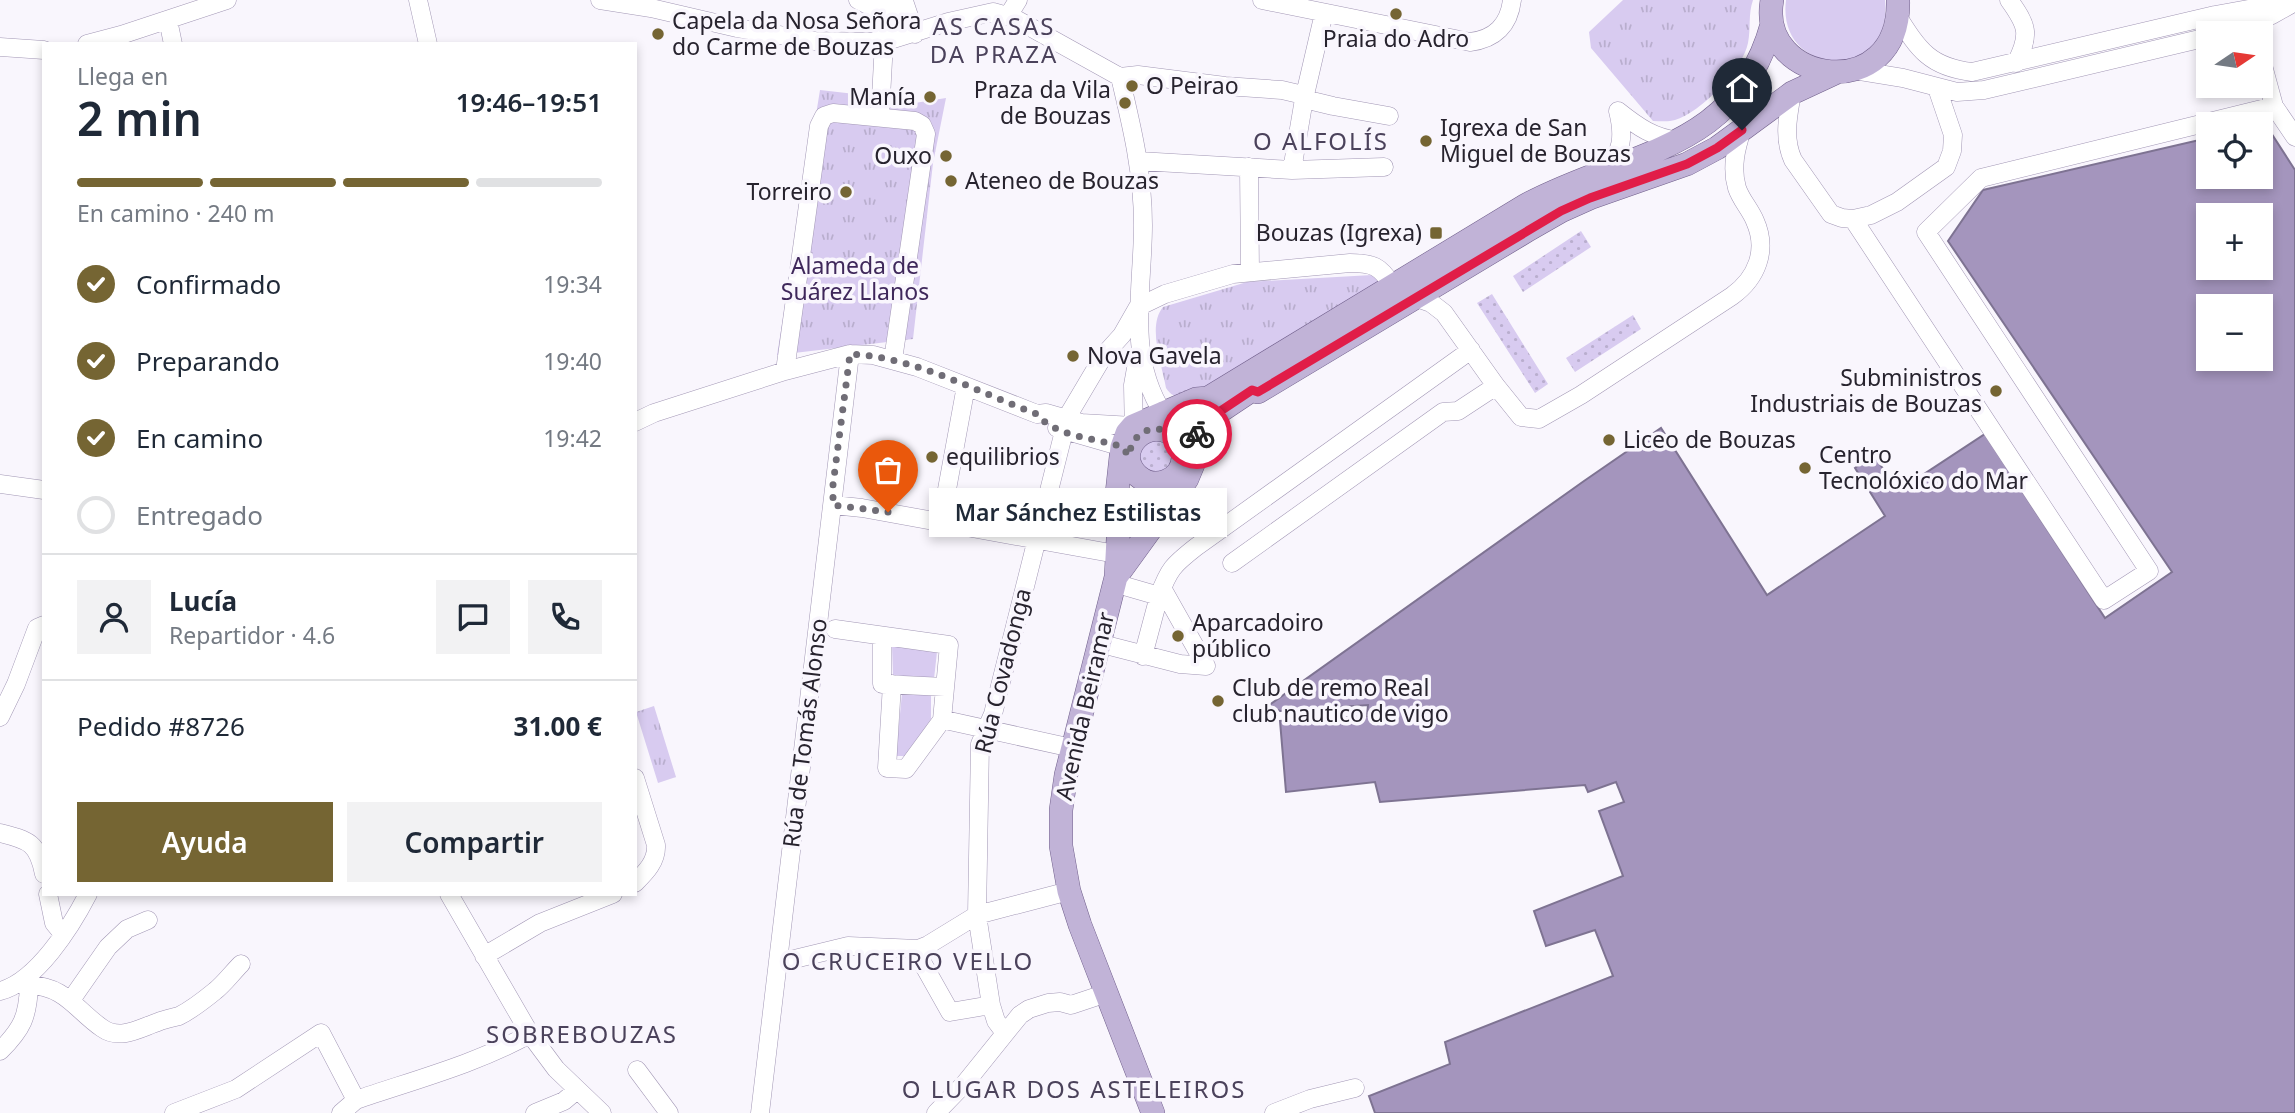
<!DOCTYPE html>
<html lang="es">
<meta charset="utf-8">
<style>
body{margin:0;font-family:"Noto Sans",sans-serif;background:#f2f2f3;color:#1f2937;height:100vh;display:flex;flex-direction:column;font-size:26px;white-space:nowrap}
*{box-sizing:border-box;margin:0}
p{font-size:23px;color:#747a83}
.icon{flex:none;width:38px;height:38px;fill:none;stroke:currentColor;stroke-width:2;stroke-linecap:round;stroke-linejoin:round}
.map{position:relative;flex:1;overflow:hidden}
.panel{position:absolute;left:42px;top:42px;width:595px;height:854px;display:flex;flex-direction:column;background:#fff;border-radius:0px;box-shadow:0 4px 10px #0003}
.panel>*{flex:none}
.needle{width:46px;rotate:77deg}
.buttons{position:absolute;left:2196px;top:21px;display:grid;gap:14px}
.buttons a{display:grid;place-items:center;width:77px;height:77px;border-radius:0px;background:#fff;box-shadow:0 4px 10px #0003;font-size:35px}
.pin{position:absolute;display:grid;place-items:center;width:60px;height:60px;color:#fff;margin:-72px -30px;border-radius:50% 50% 50% 0;rotate:-45deg;box-shadow:0 0 7px #0007}
.pin .icon{rotate:45deg}
.courier{position:absolute;display:grid;place-items:center;width:70px;height:70px;margin:-35px;border:5px solid #e11d48;border-radius:50%;background:#fff;color:#222;box-shadow:0 2px 9px #0007}
.bubble{position:absolute;height:49px;border-radius:0px;background:#fff;box-shadow:0 4px 10px #0003;font-size:23px;font-weight:600;line-height:49px;text-align:center}
.headline em{font-style:normal;font-weight:600}
.headline div{display:flex;flex-direction:column-reverse}
.headline{display:flex;align-items:center;justify-content:space-between;height:119px;padding:0 35px}
h1{font-size:46px;font-weight:600;line-height:52px}
.bar{display:grid;grid-template-columns:repeat(4,1fr);gap:10px 7px;align-content:center;height:84px;padding:0 35px}
.bar i{height:9px;border-radius:5px;background:#e0e1e3}
.bar .selected{background:#756533}
.bar p{grid-column:span 4}
.line{display:flex;align-items:center;gap:18px;padding:0 35px;border-top:2px solid #e0e1e3}
.line div{flex:1}
.round{display:grid;place-items:center;flex:none;width:74px;height:74px;border-radius:0px;background:#f2f2f3}
ol{padding:0 35px;list-style:none}
li{display:flex;align-items:center;gap:21px;height:77px}
li p{margin-inline-start:auto}
li .icon{padding:7px;border-radius:50%;background:#756533;color:#fff;stroke-width:4}
li:last-child{color:#747a83}
li i{width:38px;height:38px;border:4px solid #e0e1e3;border-radius:50%}
.button{display:flex;gap:14px;margin-top:auto;padding:14px 35px}
.button a{flex:1;height:80px;border-radius:0px;background:#756533;color:#fff;font-size:28px;font-weight:600;line-height:80px;text-align:center}
.button a+a{background:#f2f2f3;color:#1f2937}
.map>svg:first-child{display:block}
.grass{fill:#d8cbf0}
.park{fill:url(#park-tufts)}
.garden{fill:url(#garden-dots)}
.water{fill:#a495bd;stroke:#7e7392;stroke-width:2;fill-rule:evenodd}
.lines{fill:none;stroke-linecap:round;stroke-linejoin:round}
.minor-casing{stroke:#a297b5;stroke-width:19}
.major-casing{stroke:#705f8b;stroke-width:24}
.minor{stroke:#fff;stroke-width:18}
.major{stroke:#c1b3d7;stroke-width:23}
.done{stroke:#706d76;stroke-width:7;stroke-dasharray:0 12.6}
.route{stroke:#e11d48;stroke-width:9}
.poi-dot{fill:#756533;stroke:#f9f6fd;stroke-width:2.5}
.labels{text-anchor:middle;stroke-width:7;stroke-linejoin:round;paint-order:stroke}
.poi-label{font-size:23px;fill:#27232e;stroke:#f9f6fd;text-anchor:start}
.park-label{font-size:23px;fill:#3f285b;stroke:#f9f6fd}
.street-label{font-size:23px;fill:#27232e;stroke:#f9f6fd}
.neighbourhood-label{font-size:24px;letter-spacing:2px;fill:#4b425b;stroke:#f9f6fd}
</style>
<div class="map">
<svg width="2295" height="1113" viewBox="0 0 2295 1113">
<defs>
<pattern id="park-tufts" width="24" height="20" patternUnits="userSpaceOnUse" patternTransform="scale(1.75)"><rect width="24" height="20" fill="#d8cbf0"/><path d="M3 7l-1-3M5 7V3M7 7l1-3M15 17l-1-3M17 17v-4M19 17l1-3" fill="none" stroke="#b9aece"/></pattern>
<pattern id="garden-dots" width="8" height="8" patternUnits="userSpaceOnUse" patternTransform="scale(1.75)"><rect width="8" height="8" fill="#d8cbf0"/><path d="M2 2h.1M6 6h.1" fill="none" stroke="#b9aece" stroke-width="1.8" stroke-linecap="round"/></pattern>
</defs>
<rect width="100%" height="100%" fill="#f9f6fd"/>
<path class="grass" d="M1786 0H1885C1894 83 1776 79 1786 0Z
M892 646 937 652 934 679 893 675Z
M902 693 931 695V719L908 756H896Z"/>
<path class="park" d="M1623 0H1753C1748 14 1751 28 1748 43 1743 69 1700 113 1675 120 1669 122 1660 121 1653 121L1591 48 1589 32Z
M820 90 890 98V107L946 98 933 163 913 339 777 355Z
M1372 275 1378 278V284L1188 397C1178 398 1172 397 1166 388 1162 365 1147 326 1163 307L1247 282Z
M654 706 676 777 658 783 636 712Z"/>
<path class="garden" d="M1581 231 1591 247 1523 292 1513 276Z
M1492 294 1548 384 1535 393 1477 303Z
M1633 315 1641 329 1575 372 1566 358Z
M1147 439 1171 443 1173 469 1148 475 1137 454Z"/>
<path class="water" d="M2266 125 2295 170V1113H1375L1369 1096 1450 1064 1445 1042 1613 976 1595 930 1546 946 1534 911 1623 876 1599 811 1624 802 1616 782 1588 792 1585 785 1380 802 1375 782 1286 792 1280 721 1367 716 1368 705 1280 711 1268 706 1584 481 1661 428 1767 595 1885 516 1855 468 1873 454 1898 491 1985 434 2105 618 2172 572 1948 241 1983 190 2208 138V177H2261V126ZM2208 215H2261V268H2208ZM2208 306H2261V359H2208Z"/>
<g class="lines">
<defs>
<path id="minor" d="M418 0 428 44
M600 0 651 8 737 28 815 41 884 42 948 22 993 12 1014 18 1120 77
M858 0 876 9
M1262 0 1470 42C1495 39 1509 25 1512 0
M2009 0C2027 25 2031 34 2016 63
M876 9 884 42 880 116
M876 9 905 4 915 34
M1008 16 1018 0
M1898 17C1919 50 1930 67 1972 72L2215 15 2260 7 2272 0
M168 20 173 44
M2222 33 2272 15 2295 2
M87 44 121 35 227 0
M0 47 44 50
M2261 58 2274 106 2295 137
M1854 70 1903 78 1957 92 1984 90 2208 37
M1120 77C1132 127 1143 173 1143 225 1143 289 1126 356 1163 413
M1120 77 1138 75 1225 86 1282 90 1299 94 1304 99 1333 106 1389 116
M1792 93C1788 116 1783 138 1793 160L1831 214 1842 218 1853 219 1871 215 1897 202 1946 167 1952 151 1953 135 1937 88
M1618 111C1638 127 1654 138 1679 141
M1139 161 1292 170 1384 167
M1249 167 1250 272
M1292 170 1304 99 1324 13
M1604 171C1623 154 1624 135 1618 111
M1853 219 2104 600 2149 571 1926 232 1981 178 2274 106
M1414 297 1431 303 1444 313 1496 386 1521 417 1539 419 1581 395 1732 296C1757 278 1768 250 1755 221 1750 209 1741 200 1737 188 1731 168 1736 148 1742 130
M785 371 819 126 824 116 833 113 915 121 922 125 926 134 893 360
M1066 419 1104 355 1122 335 1138 307 1165 294 1233 274 1350 263C1373 263 1380 266 1392 285
M635 422 654 413 785 371 850 354 873 355 917 367 1037 414 1046 413 1081 423 1133 426
M1057 428 1116 445 1122 447 1129 456
M1134 437 1133 385 1138 357
M0 484 44 490
M833 505 862 508 1116 554
M941 522 966 386
M1232 563 1443 412 1458 411 1496 386
M1114 583 1159 596C1169 569 1173 565 1196 547L1471 350
M1162 588 1206 666
M835 629 949 645 942 720
M882 636V684L945 687
M1098 643 1180 664 1206 666
M1143 656 1159 596
M892 684 887 768 906 769 942 720H945L1072 748
M0 717 16 684 37 628 44 625
M635 778 656 845C657 861 646 872 635 883
M0 833C29 840 38 843 44 874
M48 894 54 923 63 934
M449 894 530 1034 556 1069 602 1113
M918 949 923 964 950 1012 991 1005
M484 956 540 923 613 894
M778 963 848 946 918 949 928 945 977 915 1069 891
M29 985C65 986 76 1010 102 1028 120 1041 140 1028 158 1022 165 1019 172 1018 179 1016 191 1010 204 1000 215 991 224 984 232 973 241 964
M0 991C36 982 71 927 88 894
M71 1000 108 947 127 929 148 920
M1005 1033 996 1021 991 1005 977 915 980 744 993 714 1064 431
M0 1051C22 1029 28 1017 29 985L25 980
M637 1070 669 1113
M174 1113 236 1089 321 1033 356 1100
M341 1113 356 1100C414 1080 476 1064 530 1034
M535 1113 564 1101 577 1090
M760 1113 850 354
M936 1113 966 1082 1020 1015 1029 1009 1048 1003 1060 1002 1071 1005 1107 993
M1274 1113 1310 1099 1355 1088"/>
<path id="major" d="M1772 0C1757 85 1901 106 1898 0
M1198 408 1208 398 1526 205C1626 151 1737 153 1772 24
M1163 413C1171 425 1184 443 1183 458 1182 480 1155 491 1138 476 1111 452 1148 412 1177 438
M1183 450 1213 416 1252 390 1258 392 1528 230 1561 211 1590 198 1687 164 1717 148 1792 93 1835 73
M1116 577 1187 479 1202 443 1209 434
M1153 1113 1080 925 1069 891 1061 846V810L1066 775 1116 577 1119 519 1116 502 1122 447 1127 433 1133 426 1196 399 1208 398"/>
</defs>
<use href="#minor" class="minor-casing"/>
<use href="#major" class="major-casing"/>
<use href="#minor" class="minor"/>
<use href="#major" class="major"/>
</g>
<g class="lines">
<path class="done" d="M888 512 833 505V485L850 354C915 357 977 392 1037 414 1053 435 1091 438 1116 445L1122 447 1129 456C1133 423 1171 419 1183 450L1197 434"/>
<path class="route" d="M1197 434 1213 416 1252 390 1258 392 1561 211 1590 198 1687 164 1717 148 1742 130"/>
</g>
<g class="poi-dot">
<circle cx="1396" cy="14" r="7"/>
<circle cx="658" cy="34" r="7"/>
<circle cx="1132" cy="86" r="7"/>
<circle cx="930" cy="97" r="7"/>
<circle cx="1125" cy="103" r="7"/>
<circle cx="1426" cy="141" r="7"/>
<circle cx="946" cy="156" r="7"/>
<circle cx="951" cy="181" r="7"/>
<circle cx="846" cy="192" r="7"/>
<rect x="1429" y="226" width="14" height="14" rx="3.5"/>
<circle cx="1073" cy="356" r="7"/>
<circle cx="1996" cy="391" r="7"/>
<circle cx="1609" cy="440" r="7"/>
<circle cx="932" cy="457" r="7"/>
<circle cx="1805" cy="468" r="7"/>
<circle cx="1178" cy="636" r="7"/>
<circle cx="1218" cy="701" r="7"/>
</g>
<g class="labels">
<g class="poi-label">
<text x="672" y="29">Capela da Nosa Señora<tspan x="672" dy="26">do Carme de Bouzas</tspan></text>
<text x="1396" y="47" text-anchor="middle">Praia do Adro</text>
<text x="1146" y="94">O Peirao</text>
<text x="1111" y="98" text-anchor="end">Praza da Vila<tspan x="1111" dy="26">de Bouzas</tspan></text>
<text x="916" y="105" text-anchor="end">Manía</text>
<text x="1440" y="136">Igrexa de San<tspan x="1440" dy="26">Miguel de Bouzas</tspan></text>
<text x="932" y="164" text-anchor="end">Ouxo</text>
<text x="965" y="189">Ateneo de Bouzas</text>
<text x="832" y="200" text-anchor="end">Torreiro</text>
<text x="1422" y="241" text-anchor="end">Bouzas (Igrexa)</text>
<text x="1087" y="364">Nova Gavela</text>
<text x="1982" y="386" text-anchor="end">Subministros<tspan x="1982" dy="26">Industriais de Bouzas</tspan></text>
<text x="1623" y="448">Liceo de Bouzas</text>
<text x="1819" y="463">Centro<tspan x="1819" dy="26">Tecnolóxico do Mar</tspan></text>
<text x="946" y="465">equilibrios</text>
<text x="1192" y="631">Aparcadoiro<tspan x="1192" dy="26">público</tspan></text>
<text x="1232" y="696">Club de remo Real<tspan x="1232" dy="26">club nautico de vigo</tspan></text>
</g>
<g class="park-label">
<text x="855" y="274">Alameda de<tspan x="855" dy="26">Suárez Llanos</tspan></text>
</g>
<g class="street-label">
<text transform="translate(1003 671) rotate(-76)" y="8">Rúa Covadonga</text>
<text transform="translate(1085 706) rotate(-77)" y="8">Avenida Beiramar</text>
<text transform="translate(805 733) rotate(-83)" y="8">Rúa de Tomás Alonso</text>
</g>
<g class="neighbourhood-label">
<text x="994" y="35">AS CASAS<tspan x="994" dy="28">DA PRAZA</tspan></text>
<text x="1321" y="150">O ALFOLÍS</text>
<text x="908" y="970">O CRUCEIRO VELLO</text>
<text x="582" y="1043">SOBREBOUZAS</text>
<text x="1074" y="1098">O LUGAR DOS ASTELEIROS</text>
</g>
</g>
</svg>
<div class="buttons">
<a><svg class="needle" viewBox="-14 -14 28 28"><path d="M0-13l5 13h-10z" fill="#e53935"/><path d="M0 13l5-13h-10z" fill="#747a83"/></svg></a>
<a><svg class="icon" aria-label="locate" viewBox="0 0 24 24"><circle cx="12" cy="12" r="6"/><path d="M12 2v4M12 18v4M2 12h4M18 12h4"/></svg></a>
<a>+</a>
<a>−</a>
</div>
<div class="pin" style="left:888px;top:512px;background:#ea580c"><svg class="icon" aria-label="bag" viewBox="0 0 24 24"><path d="M5 8h14l-1 12H6zM9 8a3 3 0 0 1 6 0"/></svg></div>
<div class="pin" style="left:1742px;top:130px;background:#1f2937"><svg class="icon" aria-label="home" viewBox="0 0 24 24"><path d="M3 11l9-7 9 7M6 9v11h12V9"/></svg></div>
<div class="courier" style="left:1197px;top:434px"><svg class="icon" aria-label="bike" viewBox="0 0 24 24"><circle cx="6" cy="16" r="4"/><circle cx="18" cy="16" r="4"/><path d="M6 16l4-8h5l3 8M10 8l3 8H6M13 5h3"/></svg></div>
<div class="bubble" style="left:929px;top:488px;width:298px">Mar Sánchez Estilistas</div>
<section class="panel">
<div class="headline"><div><h1>2 min</h1><p>Llega en</p></div><em>19:46–19:51</em></div>
<div class="bar"><i class="selected"></i><i class="selected"></i><i class="selected"></i><i></i><p>En camino · 240 m</p></div>
<ol>
<li><svg class="icon" aria-label="check" viewBox="0 0 24 24"><path d="M5 12l5 5 9-10"/></svg>Confirmado<p>19:34</p></li>
<li><svg class="icon" aria-label="check" viewBox="0 0 24 24"><path d="M5 12l5 5 9-10"/></svg>Preparando<p>19:40</p></li>
<li><svg class="icon" aria-label="check" viewBox="0 0 24 24"><path d="M5 12l5 5 9-10"/></svg>En camino<p>19:42</p></li>
<li><i></i>Entregado</li>
</ol>
<div class="line" style="height:126px"><a class="round"><svg class="icon" aria-label="person" viewBox="0 0 24 24"><circle cx="12" cy="8" r="4"/><path d="M4 21q1-7 8-7t8 7"/></svg></a><div><b>Lucía</b><p>Repartidor · 4.6</p></div><a class="round"><svg class="icon" aria-label="chat" viewBox="0 0 24 24"><path d="M4 5h16v11H9l-5 4z"/></svg></a><a class="round"><svg class="icon" aria-label="phone" viewBox="0 0 24 24"><path d="M5 4h4l2 5-3 2q2 4 5 5l2-3 5 2v4C11 20 4 13 5 4z"/></svg></a></div>
<div class="line" style="height:91px"><div>Pedido #8726</div><b>31.00 €</b></div>
<div class="button"><a>Ayuda</a><a>Compartir</a></div>
</section>
</div>
